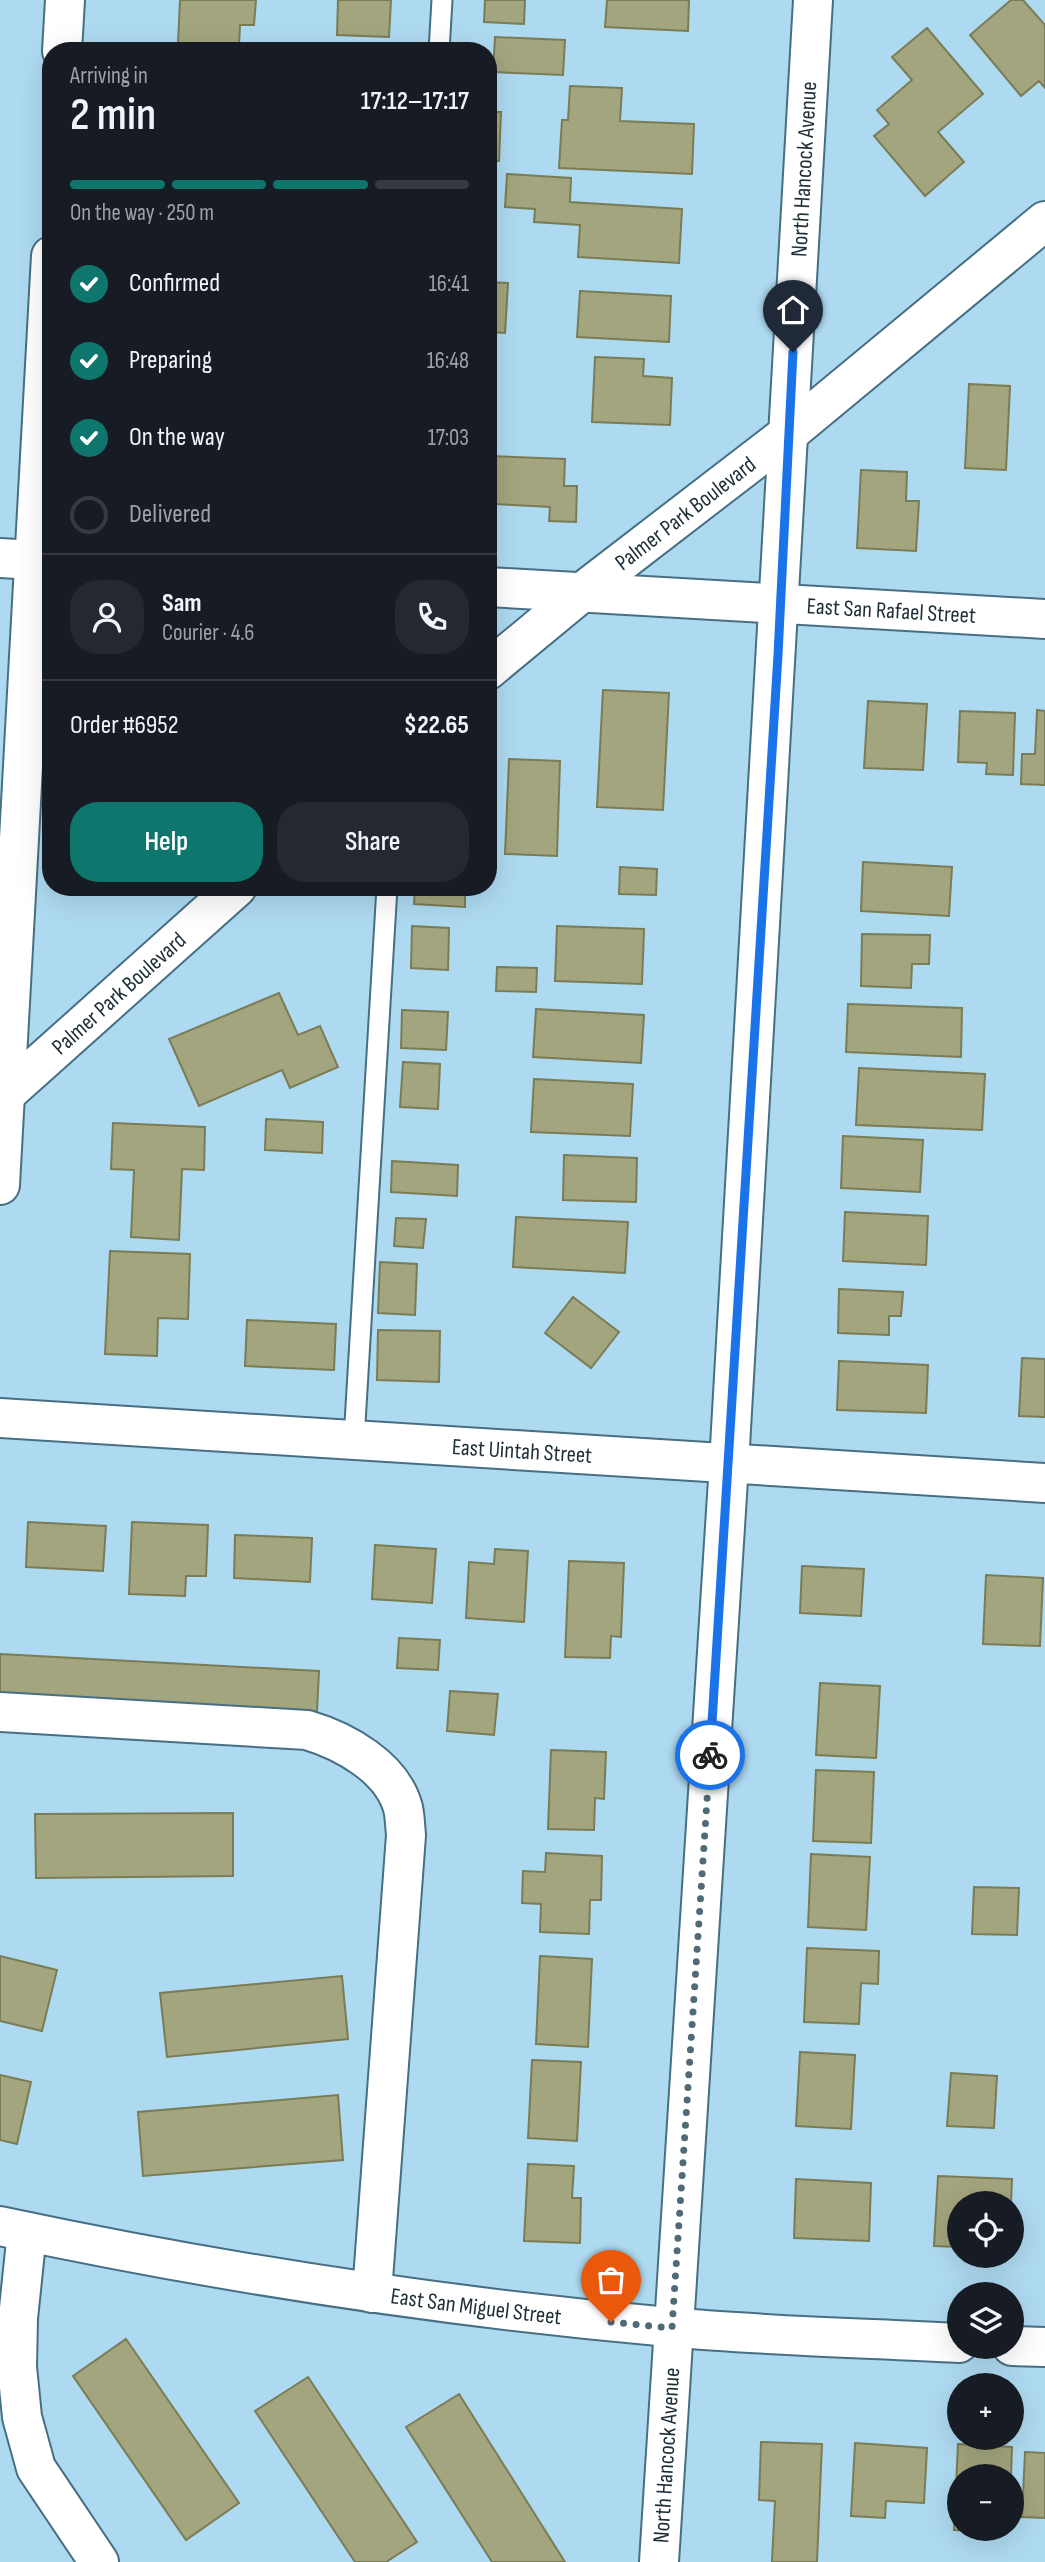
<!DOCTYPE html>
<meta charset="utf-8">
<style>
body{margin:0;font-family:"Sofia Sans Condensed",sans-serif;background:#242831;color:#f1f3f6;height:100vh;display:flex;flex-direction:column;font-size:26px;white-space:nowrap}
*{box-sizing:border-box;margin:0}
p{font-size:23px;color:#9ea1a6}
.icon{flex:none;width:38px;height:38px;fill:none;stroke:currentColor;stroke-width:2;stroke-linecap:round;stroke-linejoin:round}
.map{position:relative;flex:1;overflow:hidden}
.side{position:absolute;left:42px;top:42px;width:455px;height:854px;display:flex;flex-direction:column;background:#171b24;border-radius:28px;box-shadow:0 7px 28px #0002}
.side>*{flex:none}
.tools{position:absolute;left:947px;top:2191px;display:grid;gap:14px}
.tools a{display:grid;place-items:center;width:77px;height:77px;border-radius:50%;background:#171b24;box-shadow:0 7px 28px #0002;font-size:35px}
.pin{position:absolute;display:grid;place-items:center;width:60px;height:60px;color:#fff;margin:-72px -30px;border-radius:50% 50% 50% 0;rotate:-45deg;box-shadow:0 0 7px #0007}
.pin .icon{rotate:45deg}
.courier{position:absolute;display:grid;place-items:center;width:70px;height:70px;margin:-35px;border:5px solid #1a73e8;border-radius:50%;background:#fff;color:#222;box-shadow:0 2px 9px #0007}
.overview em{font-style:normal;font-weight:600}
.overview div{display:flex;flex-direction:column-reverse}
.overview{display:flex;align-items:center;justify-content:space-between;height:119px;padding:0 28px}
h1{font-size:46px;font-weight:600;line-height:52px}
.bar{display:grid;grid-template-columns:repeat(4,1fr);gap:10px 7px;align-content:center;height:84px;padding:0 28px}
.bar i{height:9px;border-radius:5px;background:#363941}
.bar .active{background:#0f766e}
.bar p{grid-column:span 4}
.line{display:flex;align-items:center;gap:18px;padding:0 28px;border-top:2px solid #363941}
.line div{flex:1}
.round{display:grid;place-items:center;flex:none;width:74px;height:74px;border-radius:28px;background:#242831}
ol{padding:0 28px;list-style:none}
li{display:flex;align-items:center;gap:21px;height:77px}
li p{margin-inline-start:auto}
li .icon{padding:7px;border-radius:50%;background:#0f766e;color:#fff;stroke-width:4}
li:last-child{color:#9ea1a6}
li i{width:38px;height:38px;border:4px solid #363941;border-radius:50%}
.action{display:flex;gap:14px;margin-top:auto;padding:14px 28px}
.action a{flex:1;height:80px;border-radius:28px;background:#0f766e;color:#fff;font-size:28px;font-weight:600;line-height:80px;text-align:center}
.action a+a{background:#242831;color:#f1f3f6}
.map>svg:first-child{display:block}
.building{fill:#a2a57d;stroke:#7a7c55;stroke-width:2}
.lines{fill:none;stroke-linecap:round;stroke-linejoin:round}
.service-casing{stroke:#476f84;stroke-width:23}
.minor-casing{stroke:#476f84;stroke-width:42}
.secondary-casing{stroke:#476f84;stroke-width:42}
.service{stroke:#fff;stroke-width:19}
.minor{stroke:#fff;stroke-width:38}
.secondary{stroke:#fff;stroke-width:38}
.done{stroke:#506a78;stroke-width:7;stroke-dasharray:0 12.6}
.route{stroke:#1a73e8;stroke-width:9}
.labels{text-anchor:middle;stroke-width:5;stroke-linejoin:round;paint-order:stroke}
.street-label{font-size:23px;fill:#1d2e37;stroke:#aedaf1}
</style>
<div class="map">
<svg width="1045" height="2562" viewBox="0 0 1045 2562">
<rect width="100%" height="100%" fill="#aedaf1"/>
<path class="building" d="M180 0H256L254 25H240L239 45 178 43Z
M338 0H391L389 37 337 35Z
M485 0H525L524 24 484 22Z
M607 0H689L688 31 605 27Z
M1011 0H1023L1045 25V88L1039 81 1021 96 970 35Z
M927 28 983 94 938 132 964 162 925 196 874 136 889 124 877 110 912 80 892 57Z
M495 37 565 40 563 75 493 72Z
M570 86 622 88 620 121 694 124 692 174 559 168 562 120H568Z
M488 112H501L499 161H488Z
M507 174 571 178 570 202 682 209 679 263 578 257 580 225 534 222 535 209 505 207Z
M488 282 508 283 505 333 488 332Z
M580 291 671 296 669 342 577 337Z
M595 357 644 359 643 376 672 378 670 425 592 422Z
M969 384 1010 386 1006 470 965 468Z
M488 456 565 459 564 486H577L576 522 549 521 550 507 494 504 495 481 488 480Z
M861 470 907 472 906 501H919L916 551 857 548Z
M603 690 669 693 663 810 597 807Z
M868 701 927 704 923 770 864 768Z
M1037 710 1045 711V785L1021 784 1022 754H1035Z
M960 711 1015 713 1013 775 986 774 987 763 958 762Z
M509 759 560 761 557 856 505 854Z
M863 862 952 867 949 916 861 911Z
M620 867 657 869 656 895 619 894Z
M415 887H465V907L414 904Z
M412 926 449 928 448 970 411 968Z
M557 926 644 929 642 984 555 981Z
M862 934 930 935 929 964H912L911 988 861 986Z
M497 967 537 968 536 992 496 991Z
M279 993 298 1035 320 1026 338 1067 290 1088 282 1070 199 1106 169 1039Z
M848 1004 962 1008 961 1057 846 1052Z
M536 1009 644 1015 641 1063 533 1057Z
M402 1010 448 1012 446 1050 401 1048Z
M403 1062 440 1064 438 1109 400 1107Z
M859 1068 985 1074 982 1130 856 1125Z
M534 1079 633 1084 630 1136 531 1132Z
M266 1119 323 1122 322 1153 265 1150Z
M113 1123 205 1127 204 1170 182 1169 179 1240 131 1237 134 1170 111 1169Z
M843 1136 923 1140 920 1192 841 1188Z
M564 1155 637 1158 636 1202 563 1200Z
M392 1161 458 1165 457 1196 391 1192Z
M845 1212 928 1216 926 1265 843 1261Z
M516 1217 628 1222 625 1273 513 1267Z
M396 1218 426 1219 423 1248 394 1246Z
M110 1251 190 1254 188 1319 158 1318 157 1356 105 1354Z
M380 1262 417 1264 415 1315 378 1313Z
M839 1289 903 1292 901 1316H889V1335L838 1333Z
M573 1297 619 1332 591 1368 545 1333Z
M247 1320 336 1324 334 1370 245 1366Z
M378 1330 440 1331 439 1382 377 1380Z
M1022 1358 1045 1359V1417L1019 1416Z
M839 1361 928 1365 926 1413 837 1410Z
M28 1522 106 1526 103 1571 26 1567Z
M132 1522 208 1525 206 1576H186L185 1596 129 1594Z
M235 1535 312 1538 310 1582 234 1578Z
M375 1545 436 1549 432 1603 372 1599Z
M495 1549 528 1551 524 1622 466 1618 469 1562 494 1564Z
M569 1561 624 1563 621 1637 611 1636 610 1658 565 1657Z
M802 1566 864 1569 861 1616 800 1613Z
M986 1575 1043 1578 1040 1646 983 1644Z
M399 1638 440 1640 438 1670 397 1668Z
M0 1654 319 1671 317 1712 0 1696Z
M820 1683 880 1686 876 1758 816 1755Z
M450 1691 498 1694 494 1735 447 1731Z
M551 1750 606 1752 604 1799 595 1798 594 1830 548 1829Z
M816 1770 874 1772 871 1843 813 1841Z
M233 1813V1876L36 1878 35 1814Z
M546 1853 602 1856 601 1900H590L589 1934 540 1932 541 1904 522 1903 523 1871 545 1872Z
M811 1854 870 1857 866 1930 808 1927Z
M974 1887 1019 1888 1017 1935 972 1934Z
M807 1948 879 1951 878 1984 861 1983 859 2024 804 2022Z
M0 1956 57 1970 42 2031 0 2021Z
M540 1956 592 1959 588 2047 536 2044Z
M342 1976 348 2039 167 2057 160 1993Z
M800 2052 855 2055 851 2129 796 2126Z
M532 2060 581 2062 577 2141 528 2138Z
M951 2073 997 2076 994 2128 947 2126Z
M0 2075 31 2082 17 2144 0 2140Z
M338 2095 343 2160 143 2176 138 2112Z
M528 2164 574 2166 572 2198H581L580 2243 524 2241Z
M938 2176 1012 2179 1011 2203H959V2247L934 2246Z
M796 2179 871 2183 869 2241 794 2238Z
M126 2339 239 2503 186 2540 73 2376Z
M308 2377 417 2542 386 2562H355L255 2411Z
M459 2394 565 2562H492L406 2427Z
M761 2442 822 2444 817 2562H772L775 2501 759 2500Z
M855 2443 927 2448 924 2503 886 2501 885 2518 851 2516Z
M958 2444 1012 2447 1011 2476H959V2529H994V2532L954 2530Z
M1025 2452 1045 2453V2518L1022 2517Z"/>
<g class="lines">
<defs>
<path id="service" d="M439 51 442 0
M354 1440 387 887"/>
<g id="minor">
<path d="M62 51 65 0"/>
<path d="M789 433 1045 221"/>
<path d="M0 558 51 561"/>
<path id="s1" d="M488 587 1045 619"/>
<path d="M0 1185 51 256"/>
<path d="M0 1712 307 1730C344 1741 392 1767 403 1808 405 1816 405 1826 406 1835L372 2293"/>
<path id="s2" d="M0 2226C221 2273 443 2307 669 2327 765 2336 862 2338 959 2343"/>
<path d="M27 2232 18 2318 17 2367 22 2417 36 2468 99 2562"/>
<path d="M1012 2346 1045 2347"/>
<path id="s3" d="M659 2562 729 1464"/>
</g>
<g id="secondary">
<path id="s4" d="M488 670 581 593 789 433"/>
<path id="s5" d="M0 1099 237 887"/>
<path id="s6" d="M0 1418 1045 1483"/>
<path id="s7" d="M729 1464 813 0"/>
</g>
</defs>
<use href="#service" class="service-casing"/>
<use href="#minor" class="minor-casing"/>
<use href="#secondary" class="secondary-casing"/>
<use href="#service" class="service"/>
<use href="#minor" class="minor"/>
<use href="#secondary" class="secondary"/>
</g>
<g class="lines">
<path class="done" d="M611 2322 672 2328 710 1755"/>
<path class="route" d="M710 1755 778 655 793 352"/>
</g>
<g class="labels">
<g class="street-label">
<text dy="8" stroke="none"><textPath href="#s7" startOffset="1297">North Hancock Avenue</textPath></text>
<text dy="8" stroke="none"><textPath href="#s4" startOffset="252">Palmer Park Boulevard</textPath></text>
<text dy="8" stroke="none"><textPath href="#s1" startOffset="404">East San Rafael Street</textPath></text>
<text dy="8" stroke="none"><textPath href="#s5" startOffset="159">Palmer Park Boulevard</textPath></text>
<text dy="8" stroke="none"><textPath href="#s6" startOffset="523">East Uintah Street</textPath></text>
<text dy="8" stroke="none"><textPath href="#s2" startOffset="483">East San Miguel Street</textPath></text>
<text dy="8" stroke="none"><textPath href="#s3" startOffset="107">North Hancock Avenue</textPath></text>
</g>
</g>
</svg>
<div class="tools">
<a><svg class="icon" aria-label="locate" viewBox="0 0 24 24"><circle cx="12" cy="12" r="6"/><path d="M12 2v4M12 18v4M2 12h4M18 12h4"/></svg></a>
<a><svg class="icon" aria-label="layers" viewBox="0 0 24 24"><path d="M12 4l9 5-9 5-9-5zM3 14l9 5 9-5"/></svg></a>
<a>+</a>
<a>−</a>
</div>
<div class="pin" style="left:611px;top:2322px;background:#ea580c"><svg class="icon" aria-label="bag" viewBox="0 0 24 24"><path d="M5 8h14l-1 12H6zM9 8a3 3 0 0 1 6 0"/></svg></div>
<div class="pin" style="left:793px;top:352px;background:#1f2937"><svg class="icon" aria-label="home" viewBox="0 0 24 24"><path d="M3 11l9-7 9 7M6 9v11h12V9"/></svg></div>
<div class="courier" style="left:710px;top:1755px"><svg class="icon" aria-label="bike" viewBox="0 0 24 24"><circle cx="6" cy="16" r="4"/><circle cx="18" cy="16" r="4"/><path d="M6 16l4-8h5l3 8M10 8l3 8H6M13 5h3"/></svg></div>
<section class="side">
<div class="overview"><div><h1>2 min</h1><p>Arriving in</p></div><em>17:12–17:17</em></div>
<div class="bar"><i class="active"></i><i class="active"></i><i class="active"></i><i></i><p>On the way · 250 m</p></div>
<ol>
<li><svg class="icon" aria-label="check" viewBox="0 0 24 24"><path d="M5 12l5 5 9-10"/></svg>Confirmed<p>16:41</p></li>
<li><svg class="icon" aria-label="check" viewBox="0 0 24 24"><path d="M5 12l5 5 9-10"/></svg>Preparing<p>16:48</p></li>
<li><svg class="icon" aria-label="check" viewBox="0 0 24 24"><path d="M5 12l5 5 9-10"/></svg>On the way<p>17:03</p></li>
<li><i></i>Delivered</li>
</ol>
<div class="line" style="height:126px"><a class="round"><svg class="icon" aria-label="person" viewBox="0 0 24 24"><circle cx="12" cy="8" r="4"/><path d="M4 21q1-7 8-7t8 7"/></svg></a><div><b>Sam</b><p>Courier · 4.6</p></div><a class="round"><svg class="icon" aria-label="phone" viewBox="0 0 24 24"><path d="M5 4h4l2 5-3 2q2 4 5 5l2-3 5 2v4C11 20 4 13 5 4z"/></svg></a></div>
<div class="line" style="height:91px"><div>Order #6952</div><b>$22.65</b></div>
<div class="action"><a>Help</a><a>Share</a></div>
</section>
</div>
